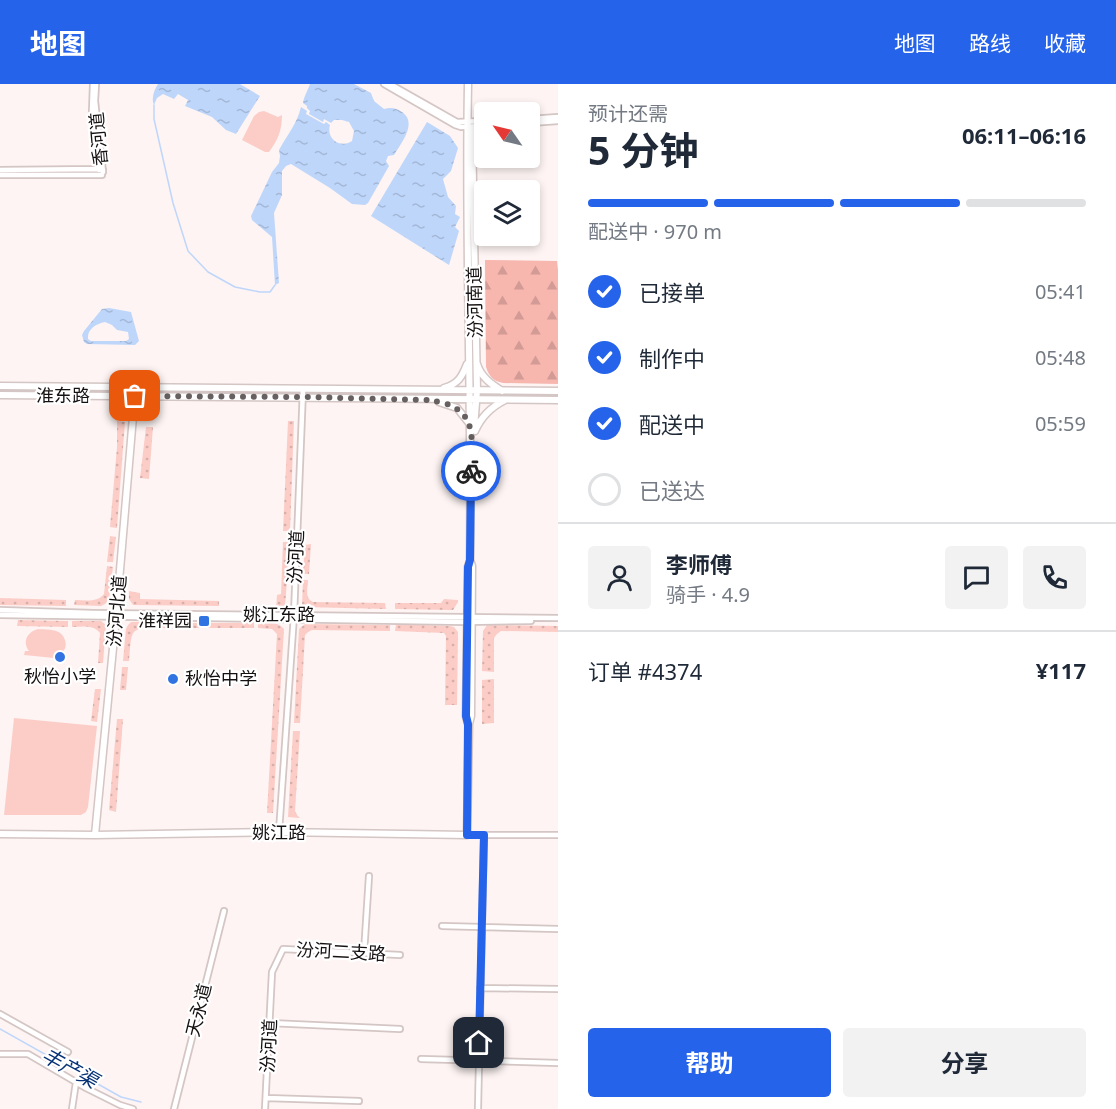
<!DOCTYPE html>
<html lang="zh">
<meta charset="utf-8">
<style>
body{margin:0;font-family:"Noto Sans","Noto Sans SC",sans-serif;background:#f2f2f3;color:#1f2937;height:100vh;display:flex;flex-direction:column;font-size:22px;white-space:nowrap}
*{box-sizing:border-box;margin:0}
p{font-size:20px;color:#747a83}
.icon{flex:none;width:33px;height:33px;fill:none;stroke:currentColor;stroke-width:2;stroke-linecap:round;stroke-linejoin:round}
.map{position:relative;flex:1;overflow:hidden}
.side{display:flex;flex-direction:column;background:#fff;width:558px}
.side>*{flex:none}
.needle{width:39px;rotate:304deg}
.buttons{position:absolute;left:474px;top:18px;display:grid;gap:12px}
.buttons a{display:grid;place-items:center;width:66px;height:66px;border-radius:6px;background:#fff;box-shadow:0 3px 9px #0003;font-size:30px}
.pin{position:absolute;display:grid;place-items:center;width:51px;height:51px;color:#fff;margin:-26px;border-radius:12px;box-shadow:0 3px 9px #0006}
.courier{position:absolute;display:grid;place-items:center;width:60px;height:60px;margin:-30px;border:4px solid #2563eb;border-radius:50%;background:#fff;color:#222;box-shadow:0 2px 8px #0007}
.overview em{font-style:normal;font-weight:700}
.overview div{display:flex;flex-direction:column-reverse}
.overview{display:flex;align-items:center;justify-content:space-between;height:102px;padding:0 30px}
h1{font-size:39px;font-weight:700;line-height:45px}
.bar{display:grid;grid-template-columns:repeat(4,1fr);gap:9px 6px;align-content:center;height:72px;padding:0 30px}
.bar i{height:8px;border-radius:4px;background:#e0e1e3}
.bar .active{background:#2563eb}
.bar p{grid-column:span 4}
.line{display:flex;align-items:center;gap:15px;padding:0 30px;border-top:2px solid #e0e1e3}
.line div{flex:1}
.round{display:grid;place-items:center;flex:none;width:63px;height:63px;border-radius:6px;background:#f2f2f3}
ol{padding:0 30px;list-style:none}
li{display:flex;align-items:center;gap:18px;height:66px}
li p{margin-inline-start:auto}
li .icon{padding:6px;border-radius:50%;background:#2563eb;color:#fff;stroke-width:4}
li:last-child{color:#747a83}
li i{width:33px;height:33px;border:3px solid #e0e1e3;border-radius:50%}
.primary-button{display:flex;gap:12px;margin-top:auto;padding:12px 30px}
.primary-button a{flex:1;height:69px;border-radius:6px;background:#2563eb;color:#fff;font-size:24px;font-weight:700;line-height:69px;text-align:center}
.primary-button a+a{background:#f2f2f3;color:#1f2937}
header{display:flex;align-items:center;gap:36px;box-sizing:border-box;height:84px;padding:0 30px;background:#2563eb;color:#fff}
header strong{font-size:28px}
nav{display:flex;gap:33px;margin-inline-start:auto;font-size:21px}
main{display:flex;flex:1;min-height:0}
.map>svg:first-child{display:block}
.grass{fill:url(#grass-dots)}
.forest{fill:url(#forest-firs)}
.green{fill:#fccdc7}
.water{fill:url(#water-ripples);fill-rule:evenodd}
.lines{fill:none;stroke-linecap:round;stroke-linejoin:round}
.stream{stroke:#bfd6fb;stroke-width:1.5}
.minor-casing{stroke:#d4c6c4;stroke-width:8}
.major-casing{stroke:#d4c6c4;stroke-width:9}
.minor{stroke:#fff;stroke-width:4.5}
.major{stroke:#fff;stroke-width:6}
.done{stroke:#676060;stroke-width:6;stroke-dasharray:0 10.8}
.route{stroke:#2563eb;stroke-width:8}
.poi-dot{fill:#3174e1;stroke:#fff;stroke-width:2}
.labels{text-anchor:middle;stroke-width:4.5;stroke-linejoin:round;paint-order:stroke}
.street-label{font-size:18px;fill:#161111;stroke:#fff}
.poi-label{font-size:18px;fill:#161111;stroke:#fff;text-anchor:end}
.water-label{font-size:20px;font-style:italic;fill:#063175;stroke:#fff}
</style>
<header>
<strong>地图</strong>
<nav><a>地图</a><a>路线</a><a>收藏</a></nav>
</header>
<main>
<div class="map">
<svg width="558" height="1025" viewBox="0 0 558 1025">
<defs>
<pattern id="grass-dots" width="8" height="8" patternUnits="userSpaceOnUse" patternTransform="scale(1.5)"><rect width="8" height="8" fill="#fccdc7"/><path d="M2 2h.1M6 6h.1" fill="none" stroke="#d7afaa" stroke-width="1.8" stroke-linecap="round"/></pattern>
<pattern id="forest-firs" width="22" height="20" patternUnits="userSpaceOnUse" patternTransform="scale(1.5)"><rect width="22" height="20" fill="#f7b6ae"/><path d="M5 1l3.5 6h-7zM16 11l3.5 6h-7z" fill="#d39b95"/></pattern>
<pattern id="water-ripples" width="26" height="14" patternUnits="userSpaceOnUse" patternTransform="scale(1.5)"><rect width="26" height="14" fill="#bfd6fb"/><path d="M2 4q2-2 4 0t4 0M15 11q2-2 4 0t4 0" fill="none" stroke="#a3b7d6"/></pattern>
</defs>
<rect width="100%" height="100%" fill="#fdf4f3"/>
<path class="grass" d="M117 337 125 338 117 444 110 443 117 363Z
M288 337H294L290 447H283Z
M146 343H153L149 395 140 394Z
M110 452 116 453 113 478H107Z
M283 458H290L285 522 284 525H276L277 511 281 510Z
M311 460 309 490H303L305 461Z
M107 482 113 483 109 515C107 519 105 520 101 522L74 521 75 516C85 516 97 519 104 510Z
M303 496H308C308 504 304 514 313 518L385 519 386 525 304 523 302 522Z
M129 507 140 509V515L219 517V522L133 521 129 515Z
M0 514 66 516V522L0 521Z
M444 515 458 516V518L453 526H449L395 525V519H441Z
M18 536 68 537V543L17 542Z
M72 537H101L106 541 103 579H98L100 549C93 540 82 543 72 543Z
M166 537 165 544C129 544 132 542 129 577H123L126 545 128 541 131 538Z
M173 539H254V544H174Z
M258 539C268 539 277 537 284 545L273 729H267L277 550 272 545 258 544Z
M305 540 390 541V547L312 546 308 548 305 551 300 639H294L299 545Z
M396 540 450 542 454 543 458 548 457 621H445L446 552 444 549 395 547Z
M487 541 558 542V548L501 547 497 550 494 554V588L482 587 483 547Z
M122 583H128L126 606H120Z
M494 595V639L482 640V596Z
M95 605H101L97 638 91 637Z
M117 635H123L116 728 109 726Z
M293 647H300L295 727 297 731 300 734 288 733Z"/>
<path class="forest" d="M485 176 557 177 558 186V300L503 299C493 297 489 292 486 283Z"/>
<path class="green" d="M264 27 278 33 282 31C282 46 278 56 269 68H265L242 56 254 32 259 28Z
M38 545C48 546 61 544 65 556 67 563 65 566 60 570L65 571 64 575 24 571 25 567H29C22 558 27 548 38 545Z
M14 634 97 642 88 723 86 728 81 731H4Z"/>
<path class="water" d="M158 0H240L260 12 236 50 226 46 212 33 185 22 188 16 178 10 174 15 163 10 157 14 154 21C151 15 154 6 158 0Z
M310 0H354L371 9 374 17 384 25C391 23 396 24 402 28 418 39 401 59 394 71L388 72 386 77 389 82 368 119 365 121 352 120 330 104 291 80 286 82 282 87V111L274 129 279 199 275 201 272 153 252 136 251 132 272 88 279 79 280 72 279 66C287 51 297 40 301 23L307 27 306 30 324 40 326 38 330 41C326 55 340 65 352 57L354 47 349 38 342 36H334L331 39 324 35 323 38 309 30 310 27 307 24V22L303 19C304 12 308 6 310 0Z
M427 38 450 52 458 64 451 87 443 95 448 113 456 122 455 130 460 133 455 143 459 147 449 181 371 132Z
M109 224 131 228 139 257 135 261 87 260 84 258 82 251 84 247 102 225ZM105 238 112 241 117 246 128 248 129 255 126 257H91L88 255C87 245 96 240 105 238Z"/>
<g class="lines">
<path class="stream" d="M154 21V35L173 119 188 167 208 188 235 203 260 208H270L275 201
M0 945 121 1013 141 1018"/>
<defs>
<path id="minor" d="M93 0 92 27 99 86
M96 0 95 17 103 88
M384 0 455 41 461 43 484 42
M390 0 457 38 484 37
M530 35 558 33
M530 39 558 37
M0 86 99 85 103 86
M0 91H102
M0 526 93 529 558 534
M0 531 466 538 531 537
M279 748 294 531 303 305
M467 751H558
M442 842 558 845
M364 869 369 792
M480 904 558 905
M0 930 68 968
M270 939 400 945
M0 970H28L86 1004 120 1021 133 1025
M421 975 558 979
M266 1014 359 1017
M72 1025 76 998
M174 1025 224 827
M265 1025 272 888 283 865 400 871
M478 1025 484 751"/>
<path id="major" d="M472 46 477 306 474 344
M477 280C481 293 491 300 502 307
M0 302 558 307
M444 304C458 300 462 293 467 280
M0 311 558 316
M439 318 457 324 469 339
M475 347C481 333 491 323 505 316
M468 640 466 632 468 483 470 477
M0 750 95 751 279 748 467 751 469 640 471 632 472 482 470 476C472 318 465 159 468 0
M95 751 116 533 135 309"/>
</defs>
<use href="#minor" class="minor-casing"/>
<use href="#major" class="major-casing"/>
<use href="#minor" class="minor"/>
<use href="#major" class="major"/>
</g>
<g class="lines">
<path class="done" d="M135 312 303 313 430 316C438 318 449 319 457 325 477 338 471 366 471 387"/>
<path class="route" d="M471 387 470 476 468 483 466 632 468 640 467 751H484L479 959"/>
</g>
<g class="poi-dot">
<rect x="198" y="531" width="12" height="12" rx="3"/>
<circle cx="60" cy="573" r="6"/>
<circle cx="173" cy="595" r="6"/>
</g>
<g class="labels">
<g class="street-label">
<text transform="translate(99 55) rotate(-95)" y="6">香河道</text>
<text transform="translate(475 218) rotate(-91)" y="6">汾河南道</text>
<text x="63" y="318">淮东路</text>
<text transform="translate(296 473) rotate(-87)" y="6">汾河道</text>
<text transform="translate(117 527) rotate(-85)" y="6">汾河北道</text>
<text x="279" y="537">姚江东路</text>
<text x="279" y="755">姚江路</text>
<text transform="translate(341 868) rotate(3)" y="6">汾河二支路</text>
<text transform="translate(199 926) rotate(-76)" y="6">天永道</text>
<text transform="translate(269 962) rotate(-87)" y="6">汾河道</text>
</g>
<g class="poi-label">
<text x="192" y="543">淮祥园</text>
<text x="60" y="599" text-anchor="middle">秋怡小学</text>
<text x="185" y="601" text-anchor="start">秋怡中学</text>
</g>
<g class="water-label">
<text transform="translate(70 984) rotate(29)" y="7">丰产渠</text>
</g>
</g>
</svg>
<div class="buttons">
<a><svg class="needle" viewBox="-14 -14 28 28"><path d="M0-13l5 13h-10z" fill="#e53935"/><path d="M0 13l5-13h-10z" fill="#747a83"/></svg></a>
<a><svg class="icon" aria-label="layers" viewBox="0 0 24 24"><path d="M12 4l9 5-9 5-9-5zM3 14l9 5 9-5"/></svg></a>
</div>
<div class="pin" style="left:135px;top:312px;background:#ea580c"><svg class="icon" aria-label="bag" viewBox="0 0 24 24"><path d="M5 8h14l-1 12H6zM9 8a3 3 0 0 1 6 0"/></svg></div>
<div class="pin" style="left:479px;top:959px;background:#1f2937"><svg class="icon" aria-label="home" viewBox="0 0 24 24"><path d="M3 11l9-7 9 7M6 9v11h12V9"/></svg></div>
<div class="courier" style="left:471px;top:387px"><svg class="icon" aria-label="bike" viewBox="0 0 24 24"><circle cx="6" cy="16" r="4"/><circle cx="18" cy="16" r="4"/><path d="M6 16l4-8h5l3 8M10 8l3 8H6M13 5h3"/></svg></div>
</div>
<section class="side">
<div class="overview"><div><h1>5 分钟</h1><p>预计还需</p></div><em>06:11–06:16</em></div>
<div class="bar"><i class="active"></i><i class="active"></i><i class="active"></i><i></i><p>配送中 · 970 m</p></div>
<ol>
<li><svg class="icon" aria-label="check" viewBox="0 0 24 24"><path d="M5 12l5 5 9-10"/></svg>已接单<p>05:41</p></li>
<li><svg class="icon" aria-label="check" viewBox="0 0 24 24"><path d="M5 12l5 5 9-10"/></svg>制作中<p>05:48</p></li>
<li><svg class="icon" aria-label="check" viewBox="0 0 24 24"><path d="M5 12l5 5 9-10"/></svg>配送中<p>05:59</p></li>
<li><i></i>已送达</li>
</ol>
<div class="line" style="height:108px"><a class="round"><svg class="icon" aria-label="person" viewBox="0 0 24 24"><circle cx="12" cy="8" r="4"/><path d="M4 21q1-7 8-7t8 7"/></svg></a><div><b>李师傅</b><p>骑手 · 4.9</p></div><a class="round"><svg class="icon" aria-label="chat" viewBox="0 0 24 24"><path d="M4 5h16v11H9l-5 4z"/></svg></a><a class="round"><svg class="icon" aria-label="phone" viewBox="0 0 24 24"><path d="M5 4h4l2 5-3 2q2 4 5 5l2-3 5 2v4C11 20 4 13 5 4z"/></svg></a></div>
<div class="line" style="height:78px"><div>订单 #4374</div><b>¥117</b></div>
<div class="primary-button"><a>帮助</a><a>分享</a></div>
</section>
</main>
